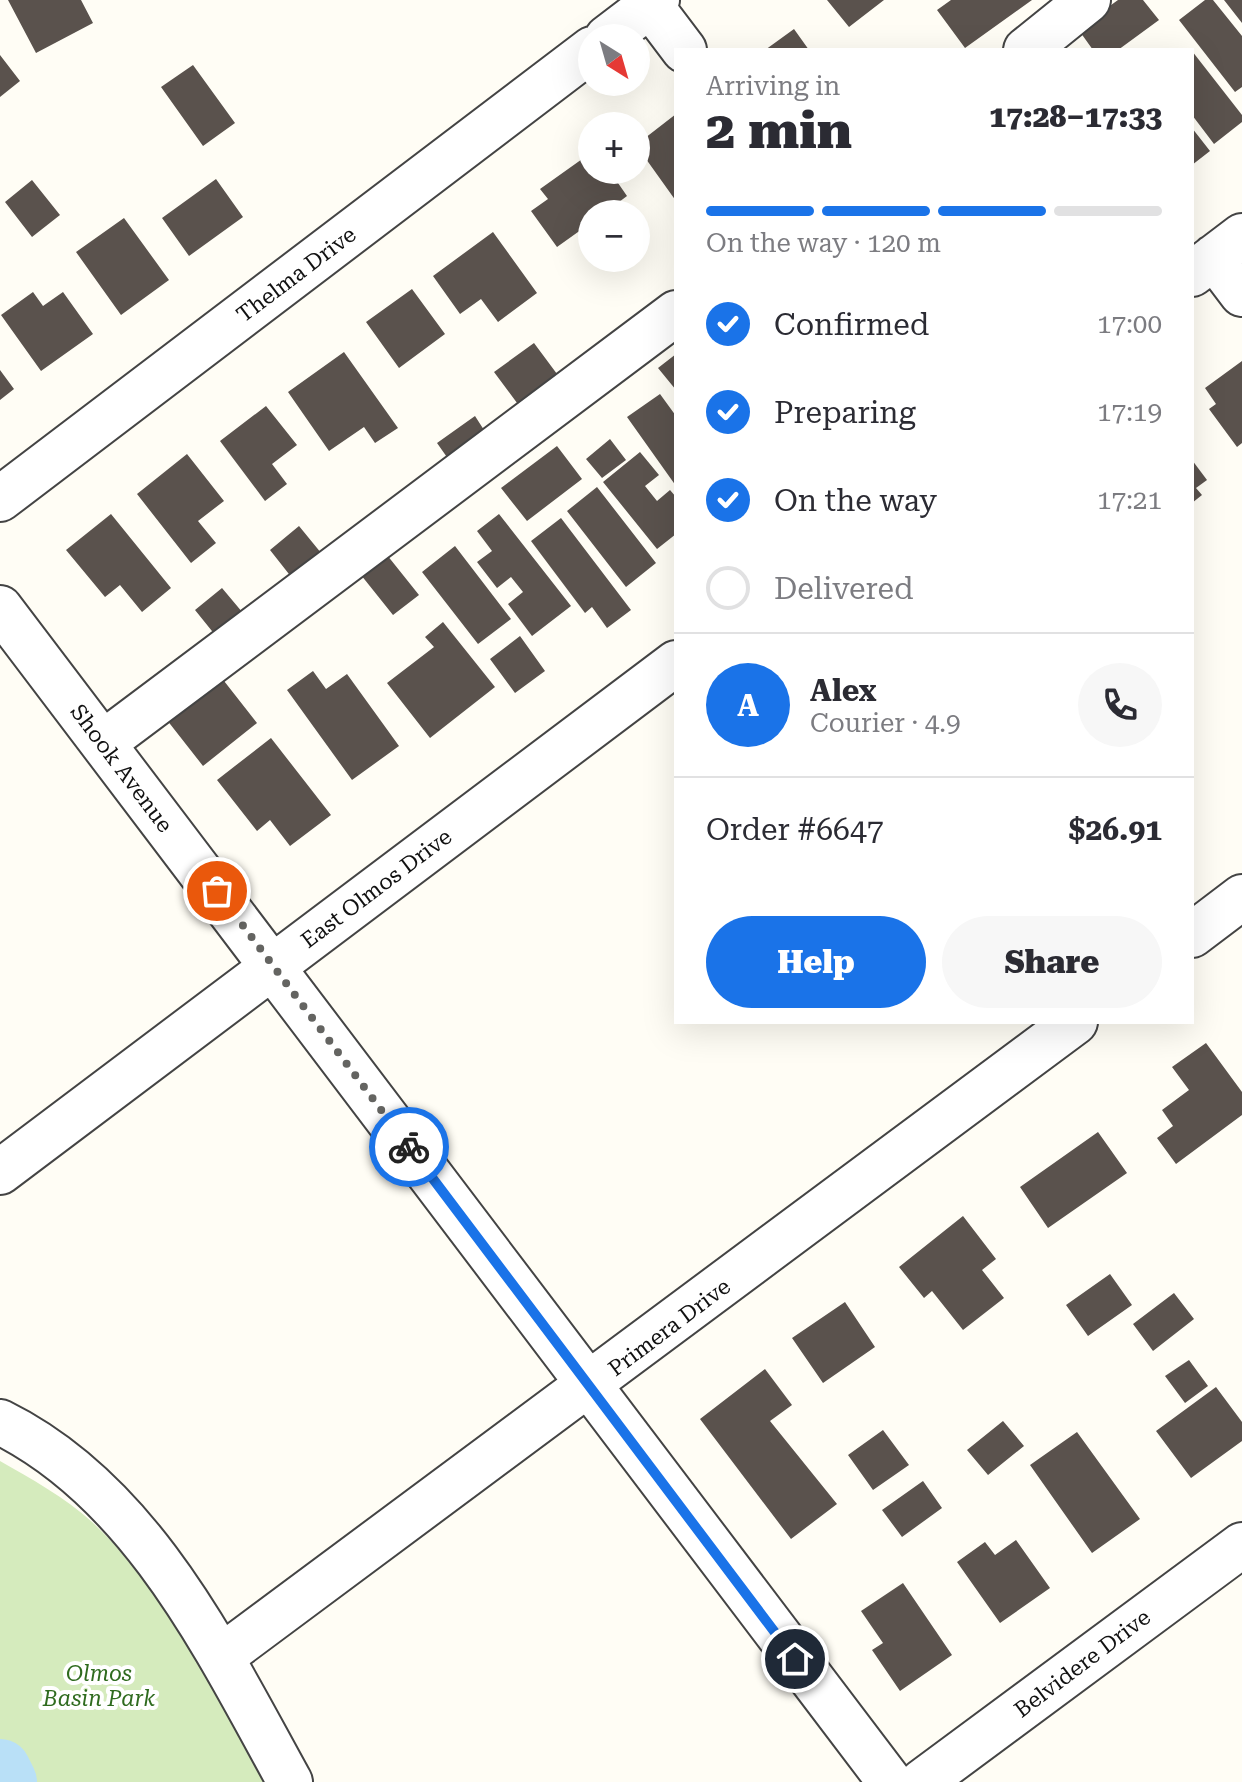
<!DOCTYPE html>
<meta charset="utf-8">
<style>
body{margin:0;font-family:"Roboto Serif",serif;background:#f7f7f7;color:#2b2b33;height:100vh;display:flex;flex-direction:column;font-size:30px;white-space:nowrap}
*{box-sizing:border-box;margin:0}
p{font-size:26px;color:#7c7c81}
.icon{flex:none;width:44px;height:44px;fill:none;stroke:currentColor;stroke-width:2;stroke-linecap:round;stroke-linejoin:round}
.map{position:relative;flex:1;overflow:hidden}
.details{position:absolute;left:674px;top:48px;width:520px;height:976px;display:flex;flex-direction:column;background:#fff;border-radius:0px;box-shadow:0 8px 32px #0002}
.details>*{flex:none}
.needle{width:52px;rotate:143deg}
.tools{position:absolute;left:578px;top:24px;display:grid;gap:16px}
.tools a{display:grid;place-items:center;width:72px;height:72px;border-radius:50%;background:#fff;box-shadow:0 8px 32px #0002;font-size:40px}
.pin{position:absolute;display:grid;place-items:center;width:68px;height:68px;color:#fff;margin:-34px;border:4px solid #fff;border-radius:50%;box-shadow:0 2px 8px #0007}
.courier{position:absolute;display:grid;place-items:center;width:80px;height:80px;margin:-40px;border:6px solid #1a73e8;border-radius:50%;background:#fff;color:#222;box-shadow:0 2px 10px #0007}
.head em{font-style:normal;font-weight:800}
.head div{display:flex;flex-direction:column-reverse}
.head{display:flex;align-items:center;justify-content:space-between;height:136px;padding:0 32px}
h1{font-size:52px;font-weight:800;line-height:60px}
.bar{display:grid;grid-template-columns:repeat(4,1fr);gap:12px 8px;align-content:center;height:96px;padding:0 32px}
.bar i{height:10px;border-radius:6px;background:#e1e1e2}
.bar .on{background:#1a73e8}
.bar p{grid-column:span 4}
.line{display:flex;align-items:center;gap:20px;padding:0 32px;border-top:2px solid #e1e1e2}
.line div{flex:1}
.round{display:grid;place-items:center;flex:none;width:84px;height:84px;border-radius:42px;background:#f7f7f7}
ol{padding:0 32px;list-style:none}
li{display:flex;align-items:center;gap:24px;height:88px}
li p{margin-inline-start:auto}
li .icon{padding:8px;border-radius:50%;background:#1a73e8;color:#fff;stroke-width:4}
li:last-child{color:#7c7c81}
li i{width:44px;height:44px;border:4px solid #e1e1e2;border-radius:50%}
.button{display:flex;gap:16px;margin-top:auto;padding:16px 32px}
.button a{flex:1;height:92px;border-radius:48px;background:#1a73e8;color:#fff;font-size:32px;font-weight:800;line-height:92px;text-align:center}
.button a+a{background:#f7f7f7;color:#2b2b33}
.map>svg:first-child{display:block}
.green{fill:#d5ebbd}
.lines{fill:none;stroke-linecap:round;stroke-linejoin:round}
.river{stroke:#b9e0f7;stroke-width:62}
.building{fill:#5a524d}
.minor-casing{stroke:#444;stroke-width:48}
.minor{stroke:#fff;stroke-width:44}
.done{stroke:#646461;stroke-width:8;stroke-dasharray:0 14.4}
.route{stroke:#1a73e8;stroke-width:10}
.labels{text-anchor:middle;stroke-width:8;stroke-linejoin:round;paint-order:stroke}
.street-label{font-size:22px;fill:#111;stroke:#fff}
.park-label{font-size:22px;font-style:italic;fill:#2f6b1f;stroke:#fff}
</style>
<div class="map">
<svg width="1242" height="1782" viewBox="0 0 1242 1782">
<rect width="100%" height="100%" fill="#fffdf5"/>
<path class="green" d="M0 1461C31 1479 65 1497 92 1522 168 1593 214 1693 265 1782H0Z"/>
<g class="lines">
<path class="river" d="M0 1770 6 1782"/>
</g>
<path class="building" d="M8 0H81L93 23 36 53Z
M827 0H884L849 27Z
M951 0H1032L965 48 937 10Z
M1118 0H1143L1159 20 1118 50H1093L1078 29Z
M1205 0H1213L1242 36V87L1235 92 1179 20Z
M1224 0H1242V23Z
M794 29 809 50H765Z
M1192 51 1242 115V122L1214 144 1192 115Z
M0 55 20 81 0 97Z
M193 65 235 123 203 146 161 87Z
M676 114V201L636 145Z
M1192 128 1210 151 1192 165Z
M592 152V170H609L627 196 603 214H592V222L557 247 531 211 548 199 540 189Z
M216 179 243 217 189 256 162 218Z
M32 180 60 215 32 237 5 202Z
M124 218 169 280 121 315 76 252Z
M493 232 537 293 498 322 481 299 460 314 433 276Z
M412 289 445 334 399 368 366 322Z
M33 292 43 306 63 292 93 334 41 371 1 315Z
M534 343 560 378 520 407 494 372Z
M344 352 398 428 375 443 364 427 329 451 288 392Z
M676 354V390L658 368Z
M1242 361V443L1237 447 1209 409 1216 404 1205 388Z
M0 370 14 389 0 400Z
M660 394 676 416V486L627 417Z
M266 406 297 445 272 464 287 484 265 501 220 441Z
M475 416 493 444 456 470 437 443Z
M610 439 626 460 602 478 586 459Z
M557 446 582 479 527 521 501 488Z
M640 452 659 475 645 486 657 501 670 490 676 497V534L657 549 603 482Z
M187 454 224 501 198 521 216 543 191 563 137 494Z
M1192 460 1207 480 1196 488 1202 495 1192 503Z
M597 487 656 563 626 587 567 511Z
M111 514 171 588 142 612 120 585 105 597 66 550Z
M499 514 571 606 532 636 508 604 523 592 511 577 497 588 477 562 492 551 477 531Z
M561 518 631 610 607 628 592 607 585 613 531 541Z
M299 526 326 559 296 583 270 550Z
M379 545 419 595 393 615 353 565Z
M455 546 511 619 478 644 422 572Z
M222 588 248 619 220 641 195 610Z
M443 622 495 687 430 738 387 683 434 647 425 637Z
M520 636 545 671 515 693 490 659Z
M313 671 326 689 347 674 399 746 352 780 287 690Z
M217 672 257 723 203 766 163 715Z
M271 738 331 815 290 846 270 820 257 831 217 780Z
M1206 1043 1242 1092V1115L1176 1164 1157 1138 1173 1126 1162 1110 1189 1090 1172 1067Z
M1098 1132 1127 1173 1048 1228 1020 1187Z
M963 1216 996 1259 982 1270 1004 1298 963 1330 932 1291 924 1298 899 1267Z
M1110 1274 1132 1305 1088 1336 1066 1305Z
M1174 1293 1194 1319 1153 1351 1133 1324Z
M845 1302 875 1347 823 1383 792 1338Z
M1189 1360 1208 1386 1185 1403 1165 1376Z
M765 1369 792 1405 770 1421 837 1504 791 1539 700 1419Z
M1216 1387 1242 1422V1441L1191 1478 1156 1431Z
M1003 1421 1024 1446 988 1475 967 1450Z
M883 1430 909 1465 873 1490 848 1455Z
M1077 1432 1140 1519 1092 1553 1030 1465Z
M923 1481 942 1508 902 1537 882 1510Z
M1016 1540 1050 1588 1000 1623 957 1562 985 1542 995 1555Z
M903 1583 952 1655 900 1691 872 1650 883 1643 861 1611Z"/>
<g class="lines">
<defs>
<path id="minor" d="M650 5 684 50
M607 38 657 0
M1026 50 1088 0
M1214 257 1242 294
M1192 274 1242 236
M0 499 592 49
M0 608 890 1782
M103 743 676 313
M1192 935 1242 897
M0 1172 676 663
M0 1422C142 1492 217 1650 290 1782
M221 1657 1075 1022
M922 1782 1242 1545"/>
</defs>
<use href="#minor" class="minor-casing"/>
<use href="#minor" class="minor"/>
</g>
<g class="lines">
<path class="done" d="M217 891 409 1147"/>
<path class="route" d="M409 1147 795 1659"/>
</g>
<g class="labels">
<g class="street-label">
<text transform="translate(296 274) rotate(-37)" y="8">Thelma Drive</text>
<text transform="translate(122 768) rotate(53)" y="8">Shook Avenue</text>
<text transform="translate(376 888) rotate(-37)" y="8">East Olmos Drive</text>
<text transform="translate(669 1327) rotate(-37)" y="8">Primera Drive</text>
<text transform="translate(1082 1663) rotate(-37)" y="8">Belvidere Drive</text>
</g>
<g class="park-label">
<text x="99" y="1681">Olmos<tspan x="99" dy="25">Basin Park</tspan></text>
</g>
</g>
</svg>
<div class="tools">
<a><svg class="needle" viewBox="-14 -14 28 28"><path d="M0-13l5 13h-10z" fill="#e53935"/><path d="M0 13l5-13h-10z" fill="#7c7c81"/></svg></a>
<a>+</a>
<a>−</a>
</div>
<div class="pin" style="left:217px;top:891px;background:#ea580c"><svg class="icon" aria-label="bag" viewBox="0 0 24 24"><path d="M5 8h14l-1 12H6zM9 8a3 3 0 0 1 6 0"/></svg></div>
<div class="pin" style="left:795px;top:1659px;background:#1f2937"><svg class="icon" aria-label="home" viewBox="0 0 24 24"><path d="M3 11l9-7 9 7M6 9v11h12V9"/></svg></div>
<div class="courier" style="left:409px;top:1147px"><svg class="icon" aria-label="bike" viewBox="0 0 24 24"><circle cx="6" cy="16" r="4"/><circle cx="18" cy="16" r="4"/><path d="M6 16l4-8h5l3 8M10 8l3 8H6M13 5h3"/></svg></div>
<section class="details">
<div class="head"><div><h1>2 min</h1><p>Arriving in</p></div><em>17:28–17:33</em></div>
<div class="bar"><i class="on"></i><i class="on"></i><i class="on"></i><i></i><p>On the way · 120 m</p></div>
<ol>
<li><svg class="icon" aria-label="check" viewBox="0 0 24 24"><path d="M5 12l5 5 9-10"/></svg>Confirmed<p>17:00</p></li>
<li><svg class="icon" aria-label="check" viewBox="0 0 24 24"><path d="M5 12l5 5 9-10"/></svg>Preparing<p>17:19</p></li>
<li><svg class="icon" aria-label="check" viewBox="0 0 24 24"><path d="M5 12l5 5 9-10"/></svg>On the way<p>17:21</p></li>
<li><i></i>Delivered</li>
</ol>
<div class="line" style="height:144px"><b class="round" style="background:#1a73e8;color:#fff">A</b><div><b>Alex</b><p>Courier · 4.9</p></div><a class="round"><svg class="icon" aria-label="phone" viewBox="0 0 24 24"><path d="M5 4h4l2 5-3 2q2 4 5 5l2-3 5 2v4C11 20 4 13 5 4z"/></svg></a></div>
<div class="line" style="height:104px"><div>Order #6647</div><b>$26.91</b></div>
<div class="button"><a>Help</a><a>Share</a></div>
</section>
</div>
